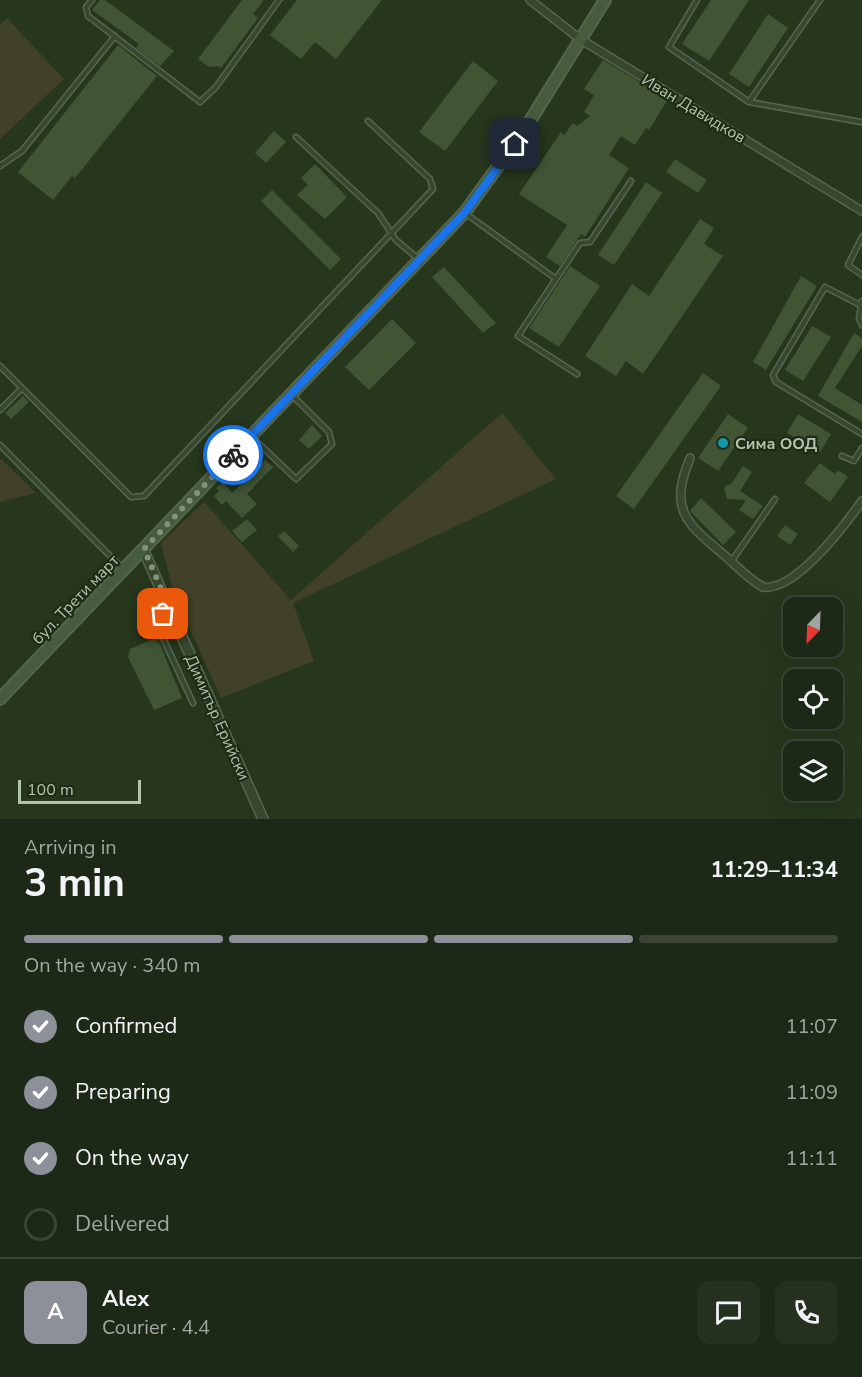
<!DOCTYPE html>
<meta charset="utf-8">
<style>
body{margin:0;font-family:"Nunito Sans",sans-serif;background:#25311f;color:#f1f3f6;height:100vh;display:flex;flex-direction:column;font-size:22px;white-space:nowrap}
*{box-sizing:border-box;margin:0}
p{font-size:20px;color:#a0a6a1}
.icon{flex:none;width:33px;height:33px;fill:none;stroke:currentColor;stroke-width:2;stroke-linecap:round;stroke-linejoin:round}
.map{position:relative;height:819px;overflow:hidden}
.details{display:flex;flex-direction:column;background:#1c2916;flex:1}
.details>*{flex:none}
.needle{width:39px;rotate:203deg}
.tools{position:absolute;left:783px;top:597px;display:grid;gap:12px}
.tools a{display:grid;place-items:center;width:60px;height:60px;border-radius:12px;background:#1c2916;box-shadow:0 6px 24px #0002,0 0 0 2px #3a4535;font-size:30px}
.scale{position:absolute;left:18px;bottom:15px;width:123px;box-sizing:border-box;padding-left:6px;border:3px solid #b2c5aa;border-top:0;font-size:16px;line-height:21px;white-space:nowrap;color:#b2c5aa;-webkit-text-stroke:4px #1e2b16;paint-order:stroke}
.pin{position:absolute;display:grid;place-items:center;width:51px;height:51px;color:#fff;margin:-26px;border-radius:12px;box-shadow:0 3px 9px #0006}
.courier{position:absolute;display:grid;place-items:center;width:60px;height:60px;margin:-30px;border:4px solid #1a73e8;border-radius:50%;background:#fff;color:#222;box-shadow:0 2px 8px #0007}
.headline em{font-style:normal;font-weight:700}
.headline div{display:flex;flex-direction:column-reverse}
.headline{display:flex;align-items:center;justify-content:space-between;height:102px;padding:0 24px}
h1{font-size:39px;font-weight:700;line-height:45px}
.bar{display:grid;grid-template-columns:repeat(4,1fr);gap:9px 6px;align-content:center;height:72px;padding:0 24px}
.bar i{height:8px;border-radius:4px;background:#3a4535}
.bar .selected{background:#8c9099}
.bar p{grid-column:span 4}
.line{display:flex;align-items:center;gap:15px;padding:0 24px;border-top:2px solid #3a4535}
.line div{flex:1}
.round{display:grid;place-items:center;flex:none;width:63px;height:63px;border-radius:12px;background:#25311f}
ol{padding:0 24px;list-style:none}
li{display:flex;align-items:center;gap:18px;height:66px}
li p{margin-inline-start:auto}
li .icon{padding:6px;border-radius:50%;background:#8c9099;color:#fff;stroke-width:4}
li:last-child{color:#a0a6a1}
li i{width:33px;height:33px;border:3px solid #3a4535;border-radius:50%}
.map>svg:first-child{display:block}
.green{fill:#414028}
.building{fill:#415535}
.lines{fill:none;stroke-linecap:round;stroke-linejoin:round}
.service-casing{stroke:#55664e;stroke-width:7}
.minor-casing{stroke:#55664e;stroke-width:10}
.tertiary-casing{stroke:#55664e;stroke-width:12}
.secondary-casing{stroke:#55664e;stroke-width:14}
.service{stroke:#384730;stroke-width:4}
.minor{stroke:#384730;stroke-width:7}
.tertiary{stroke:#384730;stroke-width:9}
.secondary{stroke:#475b3e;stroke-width:10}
.done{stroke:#819379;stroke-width:6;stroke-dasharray:0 10.8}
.route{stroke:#1a73e8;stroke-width:8}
.culture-dot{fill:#0f9aa8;stroke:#1e2b16;stroke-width:2}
.labels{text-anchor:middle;stroke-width:4.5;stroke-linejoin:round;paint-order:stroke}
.street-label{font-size:16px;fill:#b2c5aa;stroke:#1e2b16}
.poi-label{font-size:16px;font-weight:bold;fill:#b2c5aa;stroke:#1e2b16;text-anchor:start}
</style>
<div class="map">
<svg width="862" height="819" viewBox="0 0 862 819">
<rect width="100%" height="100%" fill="#26371d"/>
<path class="green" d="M7 18 64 79 0 139V25Z
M502 413 556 479 293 603 314 661 221 698 173 591 161 543 204 502 291 600Z
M0 458 36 493 0 502Z"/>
<path class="building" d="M100 0H105L174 51 160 66 136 48 139 44 92 10Z
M242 0H264L253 14 258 18 221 68 217 66 209 67 198 59Z
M297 0H382L336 59 315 42 301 59 270 35Z
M711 0H749L709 61 682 44Z
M768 14 788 28 749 87 729 74Z
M118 45 157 76 75 178 72 176 53 200 18 172Z
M603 60 668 99 649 130 646 128 635 145 621 136 609 155 629 168 585 237 581 234 560 266 546 257 567 225 519 194 561 132 564 135 573 123 577 126 590 116 584 112 594 95 584 89Z
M473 61 498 81 445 151 419 132Z
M274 131 286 142 266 163 255 153Z
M675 159 707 180 698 193 666 172Z
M315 164 347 197 325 219 297 195 308 185 301 178Z
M646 182 662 193 614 265 598 255Z
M272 190 341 259 330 270 261 201Z
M700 219 714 228 704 244 723 256 643 374 626 361 616 376 585 356 632 284 649 296Z
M570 266 600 286 559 347 529 328Z
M444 267 496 323 483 333 432 277Z
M801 276 817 286 766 370 753 362Z
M392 319 416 343 369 390 345 367Z
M812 326 831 337 803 381 785 370Z
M854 333 862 338V346L835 388 862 405V422L818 396Z
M703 373 721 386 634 509 616 496Z
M23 396 29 402 11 419 5 413Z
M728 414 748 428 718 471 698 458Z
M798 414 831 434 820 452 787 433Z
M312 425 322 436 309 449 299 440Z
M265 460 273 467 247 494 257 504 242 518 226 501 222 505 214 496 219 491 216 488 223 482 232 493Z
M820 463 835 474 838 470 848 477 830 502 804 483Z
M743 466 752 472 740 491 763 506 753 519 739 510 746 500 727 499 724 487 732 483Z
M701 498 736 532 723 545 690 511Z
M247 519 257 530 242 542 232 531Z
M785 525 798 534 790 545 777 536Z
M284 531 299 546 293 552 278 536Z
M153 639 159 642 182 698 154 710 128 657 130 649Z"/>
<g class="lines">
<defs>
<path id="service" d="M92 0 86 7 88 16 200 102 216 87 279 0
M697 0 669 47 749 102 820 0
M749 102 861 122
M296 137 378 213 396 240 417 258
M0 166 22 151 115 36
M465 213 556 279 518 336 577 374
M862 237 848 265 862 275
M556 279 580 243 590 242 631 181
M862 301 859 318 862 325
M860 305 825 287 773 375 776 382 862 434
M0 366 131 497 144 496 433 189 430 179 368 121
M0 410 22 388
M251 436 296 479 332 444 329 432 293 396
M0 445 123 569
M842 456 854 461 862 448
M731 562 775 499
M170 609 160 617 157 625 193 703"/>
<path id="minor" d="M530 0 580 39 862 211
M690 458C669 510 685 522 724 555 737 566 748 579 763 587 795 592 845 525 862 501"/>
<path id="tertiary" d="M143 549 263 819"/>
<path id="secondary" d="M0 699 465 212 525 129 605 0"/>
</defs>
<use href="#service" class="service-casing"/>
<use href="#minor" class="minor-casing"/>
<use href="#tertiary" class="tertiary-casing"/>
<use href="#secondary" class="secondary-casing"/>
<use href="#service" class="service"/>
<use href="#minor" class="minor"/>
<use href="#tertiary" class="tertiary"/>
<use href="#secondary" class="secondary"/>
</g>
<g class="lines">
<path class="done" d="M163 614 170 609 144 549 233 455"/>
<path class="route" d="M233 455 465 212 515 144"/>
</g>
<circle class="culture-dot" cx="723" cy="443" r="6"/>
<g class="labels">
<g class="street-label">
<text transform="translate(694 108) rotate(31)" y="6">Иван Давидков</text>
<text transform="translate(75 599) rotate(-46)" y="6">бул. Трети март</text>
<text transform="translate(218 717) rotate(66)" y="6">Димитър Ерийски</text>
</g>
<g class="poi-label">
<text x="735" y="449">Сима ООД</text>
</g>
</g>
</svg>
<div class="tools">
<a><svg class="needle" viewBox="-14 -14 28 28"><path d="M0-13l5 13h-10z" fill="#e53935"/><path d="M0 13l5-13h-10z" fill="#a0a6a1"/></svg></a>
<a><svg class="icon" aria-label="locate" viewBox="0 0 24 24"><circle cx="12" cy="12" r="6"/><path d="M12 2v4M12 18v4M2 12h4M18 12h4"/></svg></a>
<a><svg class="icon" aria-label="layers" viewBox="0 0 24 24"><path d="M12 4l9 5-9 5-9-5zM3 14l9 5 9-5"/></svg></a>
</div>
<div class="scale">100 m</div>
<div class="pin" style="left:163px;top:614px;background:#ea580c"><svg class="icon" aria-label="bag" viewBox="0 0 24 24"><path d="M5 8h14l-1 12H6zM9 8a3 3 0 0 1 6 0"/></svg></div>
<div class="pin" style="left:515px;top:144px;background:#1f2937"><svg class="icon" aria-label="home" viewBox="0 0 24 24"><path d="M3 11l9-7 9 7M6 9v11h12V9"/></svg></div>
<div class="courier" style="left:233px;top:455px"><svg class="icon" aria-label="bike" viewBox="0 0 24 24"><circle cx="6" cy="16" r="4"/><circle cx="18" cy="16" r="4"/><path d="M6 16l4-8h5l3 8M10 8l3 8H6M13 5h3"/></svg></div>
</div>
<section class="details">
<div class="headline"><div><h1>3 min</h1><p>Arriving in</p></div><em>11:29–11:34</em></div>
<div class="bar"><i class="selected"></i><i class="selected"></i><i class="selected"></i><i></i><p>On the way · 340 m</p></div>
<ol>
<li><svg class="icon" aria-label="check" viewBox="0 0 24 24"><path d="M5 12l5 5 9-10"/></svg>Confirmed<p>11:07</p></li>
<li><svg class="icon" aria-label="check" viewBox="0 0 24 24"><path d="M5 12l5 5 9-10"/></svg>Preparing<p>11:09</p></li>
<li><svg class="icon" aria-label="check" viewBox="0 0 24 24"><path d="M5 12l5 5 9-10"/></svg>On the way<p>11:11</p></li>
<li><i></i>Delivered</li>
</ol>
<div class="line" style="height:108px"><b class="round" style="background:#8c9099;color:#fff">A</b><div><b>Alex</b><p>Courier · 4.4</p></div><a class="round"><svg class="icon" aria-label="chat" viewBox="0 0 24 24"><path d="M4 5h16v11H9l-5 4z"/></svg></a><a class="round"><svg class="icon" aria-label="phone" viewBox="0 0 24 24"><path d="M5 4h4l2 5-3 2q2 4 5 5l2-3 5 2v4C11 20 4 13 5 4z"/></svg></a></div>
</section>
